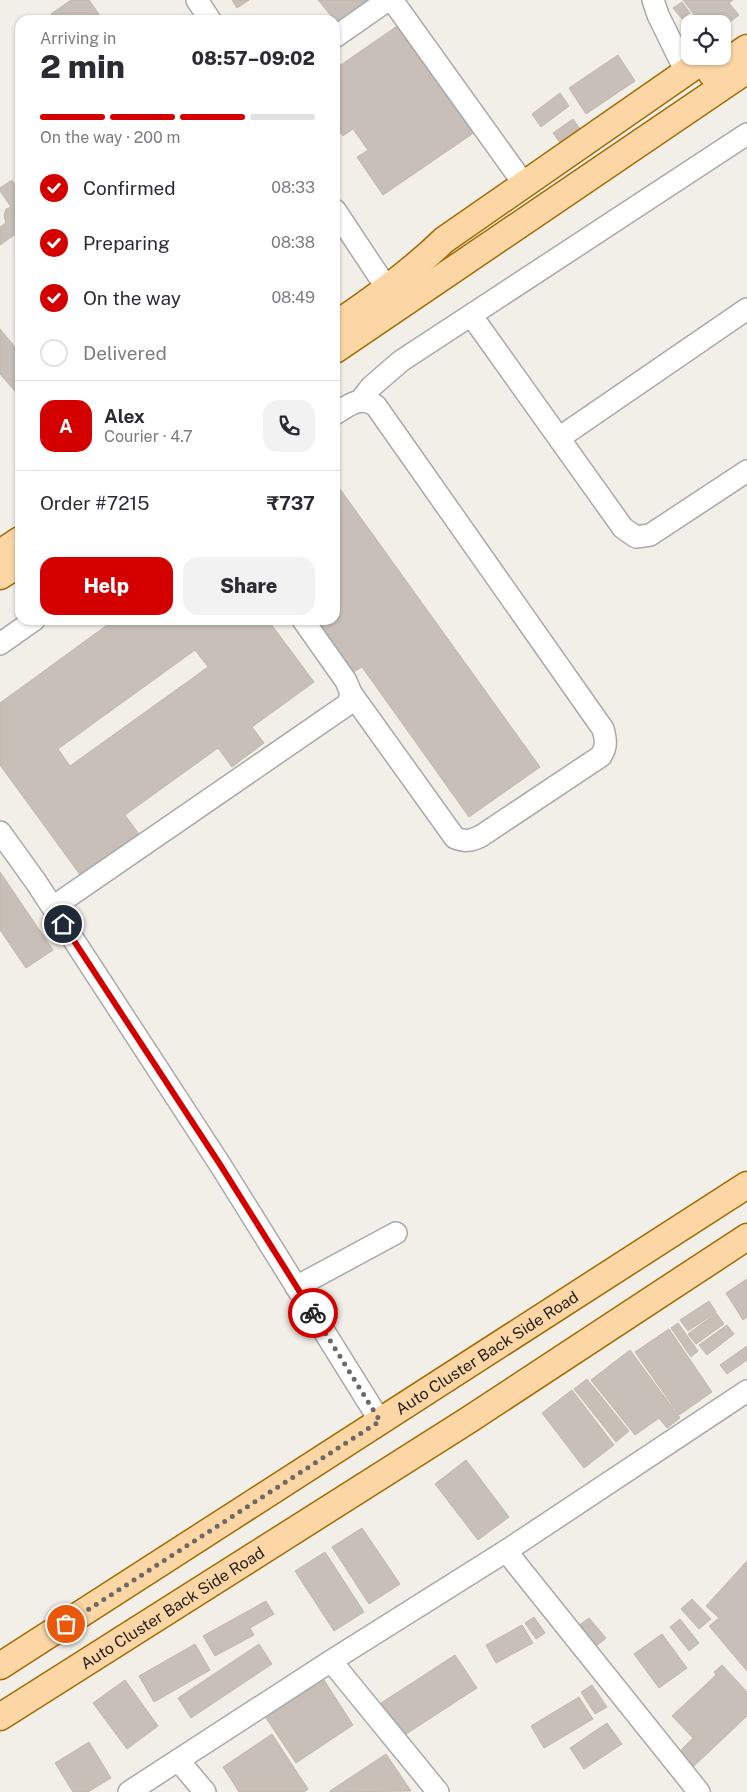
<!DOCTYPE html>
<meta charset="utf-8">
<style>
body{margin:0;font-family:"Public Sans",sans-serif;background:#f2f2f3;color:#2b2b33;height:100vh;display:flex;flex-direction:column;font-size:19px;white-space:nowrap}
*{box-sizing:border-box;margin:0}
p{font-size:16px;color:#7c7c81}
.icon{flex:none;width:28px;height:28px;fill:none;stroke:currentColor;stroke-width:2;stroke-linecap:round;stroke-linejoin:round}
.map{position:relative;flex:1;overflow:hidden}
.panel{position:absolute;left:15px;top:15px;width:325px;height:610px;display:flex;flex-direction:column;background:#fff;border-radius:15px;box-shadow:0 1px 4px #0004}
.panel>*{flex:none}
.tools{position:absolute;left:681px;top:15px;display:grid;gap:10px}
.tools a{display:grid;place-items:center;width:50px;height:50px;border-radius:10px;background:#fff;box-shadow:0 1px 4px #0004;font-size:25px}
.pin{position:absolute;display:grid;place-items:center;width:42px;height:42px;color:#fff;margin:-21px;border:2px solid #fff;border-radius:50%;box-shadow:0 1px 5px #0007}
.courier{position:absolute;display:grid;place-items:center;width:50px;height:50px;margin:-25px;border:4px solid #d40000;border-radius:50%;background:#fff;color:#222;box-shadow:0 1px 6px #0007}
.headline em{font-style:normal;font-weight:800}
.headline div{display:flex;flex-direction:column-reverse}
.headline{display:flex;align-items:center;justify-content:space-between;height:85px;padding:0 25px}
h1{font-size:32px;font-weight:800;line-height:38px}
.bar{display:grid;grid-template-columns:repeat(4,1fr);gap:8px 5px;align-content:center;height:60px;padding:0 25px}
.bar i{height:6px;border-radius:4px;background:#e1e1e2}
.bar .on{background:#d40000}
.bar p{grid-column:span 4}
.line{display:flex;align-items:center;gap:12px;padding:0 25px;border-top:1px solid #e1e1e2}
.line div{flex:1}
.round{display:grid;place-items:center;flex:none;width:52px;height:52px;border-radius:15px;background:#f2f2f3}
ol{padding:0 25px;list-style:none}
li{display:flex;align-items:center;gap:15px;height:55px}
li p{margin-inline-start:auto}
li .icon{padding:5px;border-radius:50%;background:#d40000;color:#fff;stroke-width:4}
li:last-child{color:#7c7c81}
li i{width:28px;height:28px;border:2px solid #e1e1e2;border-radius:50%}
.primary-button{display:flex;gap:10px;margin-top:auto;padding:10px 25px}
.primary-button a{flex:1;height:58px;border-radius:15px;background:#d40000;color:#fff;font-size:20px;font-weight:800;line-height:58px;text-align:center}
.primary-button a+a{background:#f2f2f3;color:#2b2b33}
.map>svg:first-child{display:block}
.building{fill:#c7bfb8;stroke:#c4b6ab;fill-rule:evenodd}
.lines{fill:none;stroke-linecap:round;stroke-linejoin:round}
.minor-casing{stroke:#a9a9a9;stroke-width:24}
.major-casing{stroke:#a06b00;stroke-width:29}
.minor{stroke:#fff;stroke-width:21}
.major{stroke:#fcd6a4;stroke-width:26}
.done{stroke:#6b6a68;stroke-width:5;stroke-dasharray:0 9}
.route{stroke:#d40000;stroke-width:6}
.labels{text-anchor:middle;stroke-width:5;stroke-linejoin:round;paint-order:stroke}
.street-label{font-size:16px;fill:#222;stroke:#fff}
</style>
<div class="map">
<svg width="747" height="1792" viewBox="0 0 747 1792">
<rect width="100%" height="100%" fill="#f2efe9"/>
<path class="building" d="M71 0H89L103 20H55L51 14Z
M232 0H249L237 8Z
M318 0H367L338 24Z
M683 0H733L729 3 739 15 722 28V24H701Z
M682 2 690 13 682 19 673 8Z
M400 24 475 132 383 195 357 157 368 150 353 129 343 136 335 125V69Z
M618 55 635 81 586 114 569 88Z
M560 93 569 106 541 127 532 114Z
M573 119 581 130 561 144 553 133Z
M12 180 20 193V228L16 229 17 233 0 245V227L6 223 4 215 6 209 11 207 0 191V188Z
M0 329 20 353V397L0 374Z
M335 482 540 767 469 817 362 667 352 673 314 620H335Z
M114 620H268L314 682 252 727 264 743 232 767 218 748 125 815 139 834 81 876 0 765V703ZM195 650 208 667 70 766 58 749Z
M0 872 53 950 26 968 0 930Z
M747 1279V1317L743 1320 726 1293Z
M709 1301 716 1312 688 1331 680 1320Z
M716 1313 724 1324 696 1344 688 1334Z
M678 1323 698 1351 691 1357 671 1328Z
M727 1325 734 1334 707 1355 699 1345Z
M669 1329 712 1392 679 1415 635 1352Z
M747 1346V1360L727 1374 720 1365Z
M630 1350 680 1418 667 1428 659 1418 635 1435 591 1380Z
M587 1379 629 1431 616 1442 574 1389Z
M572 1390 614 1445 584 1468 542 1413Z
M466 1460 509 1517 478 1540 435 1484Z
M362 1528 400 1584 369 1604 332 1547Z
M325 1552 364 1612 334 1631 295 1571Z
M747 1561V1671L709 1626 719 1618 706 1606Z
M692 1599 711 1619 699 1629 681 1609Z
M266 1601 274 1614 250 1628 254 1635 215 1656 203 1636Z
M534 1617 545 1633 536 1639 525 1623Z
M589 1618 606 1638 595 1647 578 1626Z
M680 1619 699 1643 689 1651 670 1627Z
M522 1625 533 1643 496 1663 486 1645Z
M662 1634 687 1668 659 1688 634 1654Z
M195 1644 210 1670 154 1702 139 1676Z
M259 1644 272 1664 191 1718 178 1698Z
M455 1655 477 1688 403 1736 381 1703Z
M722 1665 747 1692V1716L693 1767 679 1752 693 1738 672 1716 716 1675 714 1672Z
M125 1680 158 1726 127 1749 93 1703Z
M324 1680 353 1725 296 1763 266 1718Z
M592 1685 607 1707 595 1714 581 1692Z
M579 1697 593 1719 544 1748 531 1726Z
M607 1723 622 1744 584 1769 570 1748Z
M272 1734 308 1789 304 1792H239L223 1767Z
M89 1742 111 1778 88 1792H73L55 1763Z
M386 1754 411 1791 330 1792V1791Z"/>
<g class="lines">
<defs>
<path id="minor" d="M197 0 210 20
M392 0 524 184
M653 0 658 15 686 72
M335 37 388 0
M335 210 396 302
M471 315 623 528 636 537 650 535 747 471
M360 401 371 387 401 361 747 134
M335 414C349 405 361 395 376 406L603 729C606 740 607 746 601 756L481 836C471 841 466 842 455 838L351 693
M559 438 747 309
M0 644 34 620
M0 832 36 882 221 1166 380 1421
M53 907 348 704 351 693 346 681 303 620
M296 1287 396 1233
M506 1551 699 1792
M331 1661 438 1792
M178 1760 205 1792
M129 1792 331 1661 506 1551 747 1391"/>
<g id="major">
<path d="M711 73 747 48"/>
<path d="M335 325C374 299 410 273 444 240L709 56"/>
<path d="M335 350 747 70"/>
<path d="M0 553 20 540"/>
<path d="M0 576 20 563"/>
<path id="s1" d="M0 1666 747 1185"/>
<path id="s2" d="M0 1717 467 1421 747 1237"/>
</g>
</defs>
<use href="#minor" class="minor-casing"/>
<use href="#major" class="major-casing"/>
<use href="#minor" class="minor"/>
<use href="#major" class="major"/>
</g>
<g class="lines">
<path class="done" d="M66 1624 380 1421 313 1313"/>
<path class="route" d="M63 924 221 1166 313 1313"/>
</g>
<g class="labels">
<g class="street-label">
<text dy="6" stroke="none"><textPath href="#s1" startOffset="579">Auto Cluster Back Side Road</textPath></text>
<text dy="6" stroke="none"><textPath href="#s2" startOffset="204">Auto Cluster Back Side Road</textPath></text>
</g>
</g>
</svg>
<div class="tools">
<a><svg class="icon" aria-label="locate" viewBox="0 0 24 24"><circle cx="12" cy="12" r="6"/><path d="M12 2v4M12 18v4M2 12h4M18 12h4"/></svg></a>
</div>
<div class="pin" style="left:66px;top:1624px;background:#ea580c"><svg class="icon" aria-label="bag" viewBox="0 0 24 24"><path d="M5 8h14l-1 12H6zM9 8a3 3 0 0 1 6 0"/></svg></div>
<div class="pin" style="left:63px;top:924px;background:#1f2937"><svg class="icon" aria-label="home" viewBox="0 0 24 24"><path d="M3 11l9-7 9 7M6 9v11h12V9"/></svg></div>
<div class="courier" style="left:313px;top:1313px"><svg class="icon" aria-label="bike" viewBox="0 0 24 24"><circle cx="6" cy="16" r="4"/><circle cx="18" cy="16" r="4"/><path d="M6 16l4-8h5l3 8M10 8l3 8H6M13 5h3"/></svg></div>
<section class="panel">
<div class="headline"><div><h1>2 min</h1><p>Arriving in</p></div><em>08:57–09:02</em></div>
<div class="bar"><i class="on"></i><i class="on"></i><i class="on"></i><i></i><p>On the way · 200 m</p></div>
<ol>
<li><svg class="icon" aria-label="check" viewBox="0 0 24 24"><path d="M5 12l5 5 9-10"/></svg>Confirmed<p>08:33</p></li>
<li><svg class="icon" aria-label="check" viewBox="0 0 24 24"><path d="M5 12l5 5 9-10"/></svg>Preparing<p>08:38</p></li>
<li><svg class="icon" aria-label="check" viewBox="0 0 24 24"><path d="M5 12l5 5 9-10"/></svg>On the way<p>08:49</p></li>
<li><i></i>Delivered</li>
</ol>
<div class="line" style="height:90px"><b class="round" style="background:#d40000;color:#fff">A</b><div><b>Alex</b><p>Courier · 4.7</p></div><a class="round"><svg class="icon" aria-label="phone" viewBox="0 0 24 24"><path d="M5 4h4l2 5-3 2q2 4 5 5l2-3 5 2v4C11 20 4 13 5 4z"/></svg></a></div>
<div class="line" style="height:65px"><div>Order #7215</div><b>₹737</b></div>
<div class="primary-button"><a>Help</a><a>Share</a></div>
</section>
</div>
